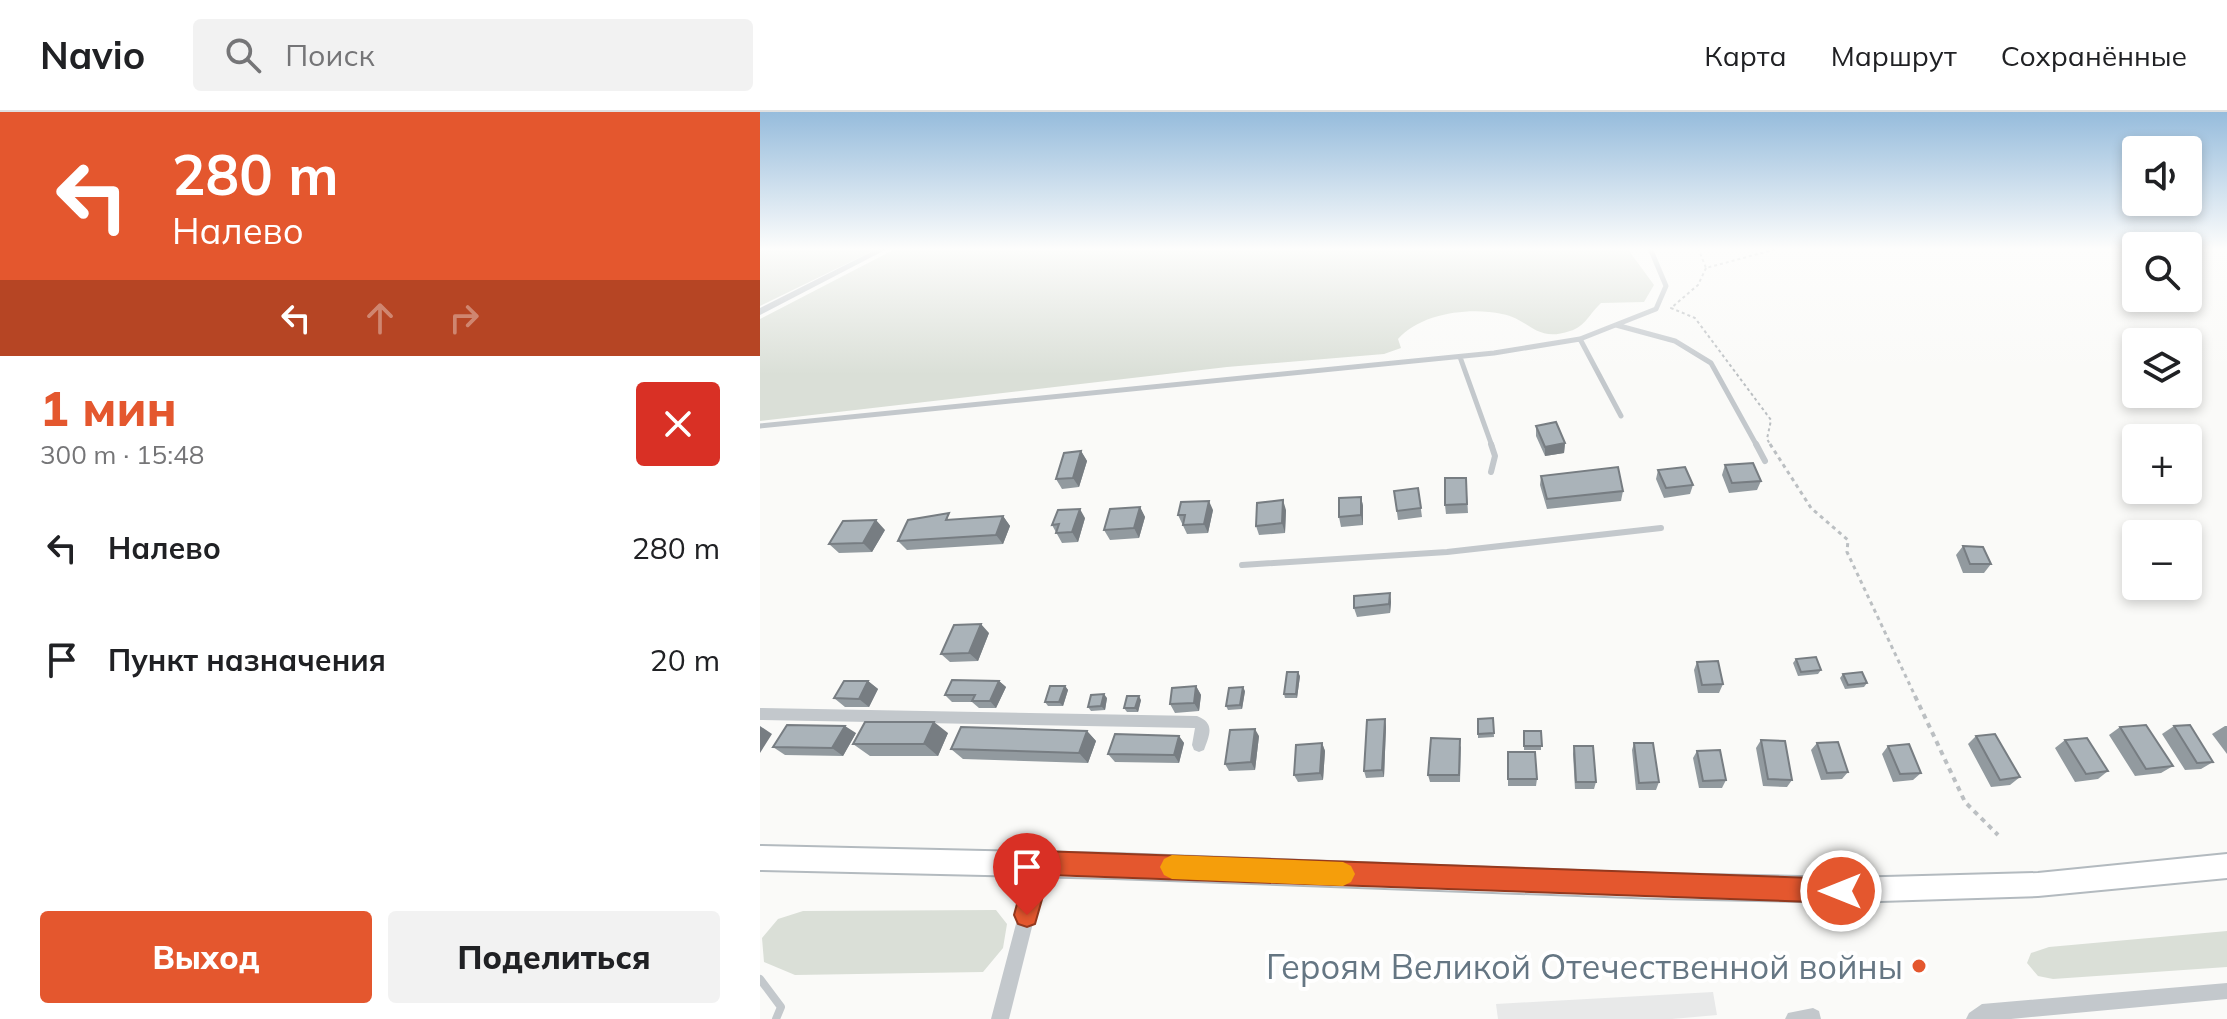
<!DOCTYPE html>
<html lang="ru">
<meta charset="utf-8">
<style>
:root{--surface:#fff;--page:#f2f2f2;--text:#202124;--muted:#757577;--line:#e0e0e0;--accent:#e4572e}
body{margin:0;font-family:Mulish,sans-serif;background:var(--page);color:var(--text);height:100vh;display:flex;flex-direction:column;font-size:30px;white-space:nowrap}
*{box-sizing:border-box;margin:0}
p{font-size:26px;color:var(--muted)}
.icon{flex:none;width:44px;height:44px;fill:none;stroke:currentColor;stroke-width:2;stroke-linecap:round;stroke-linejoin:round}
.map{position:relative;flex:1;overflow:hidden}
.sheet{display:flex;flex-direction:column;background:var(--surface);width:760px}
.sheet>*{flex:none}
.banner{background:#e4572e;color:#fff;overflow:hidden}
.buttons{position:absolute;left:1362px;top:24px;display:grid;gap:16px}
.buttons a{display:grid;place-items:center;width:80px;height:80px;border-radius:8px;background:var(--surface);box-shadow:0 4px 12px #0003;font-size:40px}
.pin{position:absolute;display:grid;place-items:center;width:68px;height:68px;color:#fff;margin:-82px -34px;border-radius:50% 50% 50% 0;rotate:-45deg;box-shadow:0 0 8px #0007}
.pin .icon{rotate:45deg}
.me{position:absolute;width:88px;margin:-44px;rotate:270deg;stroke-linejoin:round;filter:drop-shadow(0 0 6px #0008)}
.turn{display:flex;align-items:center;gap:28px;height:168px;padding:0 40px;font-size:36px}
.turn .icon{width:104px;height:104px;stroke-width:2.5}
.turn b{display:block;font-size:56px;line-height:68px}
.lanes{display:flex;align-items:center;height:76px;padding:0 40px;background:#0003;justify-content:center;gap:40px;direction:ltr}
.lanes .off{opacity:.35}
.round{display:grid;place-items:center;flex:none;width:84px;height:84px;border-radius:8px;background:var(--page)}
.head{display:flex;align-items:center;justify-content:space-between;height:136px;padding:0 40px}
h1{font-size:48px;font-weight:800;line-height:60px;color:var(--accent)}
.button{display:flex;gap:16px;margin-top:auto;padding:16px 40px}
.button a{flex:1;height:92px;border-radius:8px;background:var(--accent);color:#fff;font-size:32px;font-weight:800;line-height:92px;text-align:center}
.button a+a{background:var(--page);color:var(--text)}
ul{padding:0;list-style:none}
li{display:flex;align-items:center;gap:24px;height:112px;padding:0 40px}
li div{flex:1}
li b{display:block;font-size:30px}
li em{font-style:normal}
header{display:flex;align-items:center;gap:48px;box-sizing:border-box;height:112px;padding:0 40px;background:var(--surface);border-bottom:2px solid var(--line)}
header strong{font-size:38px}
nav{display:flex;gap:44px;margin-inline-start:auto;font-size:28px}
.search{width:560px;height:72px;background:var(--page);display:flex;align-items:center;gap:20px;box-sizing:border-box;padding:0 28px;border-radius:8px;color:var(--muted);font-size:30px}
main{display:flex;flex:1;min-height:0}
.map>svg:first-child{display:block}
</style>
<header>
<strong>Navio</strong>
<div class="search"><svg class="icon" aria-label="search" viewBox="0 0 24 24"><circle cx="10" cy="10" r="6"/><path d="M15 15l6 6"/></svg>Поиск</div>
<nav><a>Карта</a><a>Маршрут</a><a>Сохранённые</a></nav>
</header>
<main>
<section class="sheet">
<div class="banner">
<div class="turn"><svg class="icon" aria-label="left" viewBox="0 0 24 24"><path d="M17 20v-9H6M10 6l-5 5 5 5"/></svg><div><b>280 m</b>Налево</div></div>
<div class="lanes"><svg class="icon" aria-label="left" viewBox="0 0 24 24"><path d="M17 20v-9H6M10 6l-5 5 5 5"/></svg><svg class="icon off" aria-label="ahead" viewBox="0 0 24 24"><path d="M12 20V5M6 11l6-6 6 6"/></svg><svg class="icon off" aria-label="right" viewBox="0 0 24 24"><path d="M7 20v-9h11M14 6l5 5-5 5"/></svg></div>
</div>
<div class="head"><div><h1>1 мин</h1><p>300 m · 15:48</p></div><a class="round" style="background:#d93025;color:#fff"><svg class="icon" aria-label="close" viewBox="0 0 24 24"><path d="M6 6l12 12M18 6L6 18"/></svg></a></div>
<ul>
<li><svg class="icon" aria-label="left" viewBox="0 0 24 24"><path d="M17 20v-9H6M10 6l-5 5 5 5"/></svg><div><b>Налево</b></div><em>280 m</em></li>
<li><svg class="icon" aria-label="arrive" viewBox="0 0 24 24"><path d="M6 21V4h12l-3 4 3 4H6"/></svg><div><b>Пункт назначения</b></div><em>20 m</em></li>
</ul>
<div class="button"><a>Выход</a><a>Поделиться</a></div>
</section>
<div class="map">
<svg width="1467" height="907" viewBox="0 0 1467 907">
<rect width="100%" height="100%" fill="#fafaf8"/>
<!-- built -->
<path fill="#e8e9e9" d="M 953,880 L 957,903 L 912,907 L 738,907 L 736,892 Z"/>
<!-- green -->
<path fill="#dadfd7" d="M 0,136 L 119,136 L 0,194 Z
M 137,136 L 867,136 L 894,173 L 884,190 L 841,191 C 830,201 825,215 810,219 C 775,231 770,207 742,202 C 710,195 661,201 638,227 L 641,236 L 624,242 L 467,255 L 0,309 L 0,207 Z
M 236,798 L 247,812 L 243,836 L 223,860 L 35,863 L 4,850 L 2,826 L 18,807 L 43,799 Z
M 1467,819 L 1467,855 L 1293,867 L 1278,864 L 1267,851 L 1271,841 L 1289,835 Z"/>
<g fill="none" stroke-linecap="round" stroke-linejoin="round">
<!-- secondary casing -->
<g stroke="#b3babf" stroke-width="4">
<path id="secondary" d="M 0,734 L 354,742 L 898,762 L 1088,766 L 1278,761 L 1467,742 L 1467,766 L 1278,784 L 1088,790 L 898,786 L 354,766 L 0,758 Z"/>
</g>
<!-- path-far2 -->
<path stroke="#bbbfc2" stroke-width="2" stroke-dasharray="3 3" stroke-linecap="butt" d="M 938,136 L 946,156 L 1020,136
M 946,156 L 938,173 L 911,196 L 935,206 L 1011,308 L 1007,327 L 1011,334"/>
<!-- path-far1 -->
<path stroke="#bbbfc2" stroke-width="3" stroke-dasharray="4 4" stroke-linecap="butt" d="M 1010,332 L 1051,396 L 1088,428 L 1087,440 L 1156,586"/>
<!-- path -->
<path stroke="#bbbfc2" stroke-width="4" stroke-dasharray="5 5" stroke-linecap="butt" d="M 1155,584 L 1205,690 L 1238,723"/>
<!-- service-far2 -->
<path stroke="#c3c8cc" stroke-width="5" d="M 856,213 L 915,229 L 951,251 L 997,334
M 820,227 L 861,304
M 700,245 L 732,334
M 0,314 L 734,241 L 820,227 L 896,197 L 906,174 L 890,136"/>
<!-- service-far1 -->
<path stroke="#c3c8cc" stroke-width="6" d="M 731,332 L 735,344 L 731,360
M 996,332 L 1005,349
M 482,453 L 687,440 L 901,416"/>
<!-- service -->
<path stroke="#c3c8cc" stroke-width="8" d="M 0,867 L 21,895 L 16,907"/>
<!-- minor -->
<path fill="#c3c8cc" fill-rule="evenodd" d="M 119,136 L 129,136 L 0,203 L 0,196 Z
M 0,596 L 437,604 C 455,611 450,622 444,638 L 439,640 L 434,638 L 432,633 L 435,616 L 0,608 Z
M 280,743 L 285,746 L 288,751 L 249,907 L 231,907 L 272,751 L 275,746 Z
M 1467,871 L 1467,887 L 1251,907 L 1206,907 L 1209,901 L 1222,892 Z
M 1053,896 L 1059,899 L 1061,907 L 1025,907 L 1028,901 Z"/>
<!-- secondary -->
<use href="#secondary" fill="#fff" fill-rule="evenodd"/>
</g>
<!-- wall -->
<path fill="#929a9f" d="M 776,314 L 805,331 L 804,341 L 785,344 L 776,324 Z
M 321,339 L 327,349 L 319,375 L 302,377 L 296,367 Z
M 965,353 L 1001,369 L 997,378 L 969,381 L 962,363 Z
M 898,358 L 933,373 L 930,382 L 904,386 L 896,367 Z
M 781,364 L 863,379 L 861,389 L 787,397 L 780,373 Z
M 706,366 L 708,401 L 686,402 L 685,393 Z
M 658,376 L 662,405 L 638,408 L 634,379 Z
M 601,385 L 603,394 L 603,413 L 581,415 L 579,405 Z
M 380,395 L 385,405 L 379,426 L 350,428 L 344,418 Z
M 453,398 L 448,421 L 427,422 L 418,403 Z
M 526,398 L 525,421 L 499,423 L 496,414 Z
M 243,404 L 250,414 L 243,432 L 147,438 L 138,429 L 194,408 Z
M 325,406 L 318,430 L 302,431 L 292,413 Z
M 125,418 L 112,440 L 79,441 L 69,432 Z
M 1203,434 L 1231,452 L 1224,461 L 1203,461 L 1196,443 Z
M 630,481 L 631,490 L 630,501 L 597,505 L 594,496 Z
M 229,521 L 218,549 L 190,550 L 181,542 Z
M 1036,547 L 1061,558 L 1058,562 L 1038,564 L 1033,551 Z
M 937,550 L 963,572 L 959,581 L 938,581 L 934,558 Z
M 1083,562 L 1107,571 L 1104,575 L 1085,577 L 1080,566 Z
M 540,564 L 537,586 L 525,586 L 524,582 Z
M 108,569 L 118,577 L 109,595 L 85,595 L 74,586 Z
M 239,569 L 246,575 L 236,596 L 219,596 L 212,590 L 192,590 L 185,583 Z
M 305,574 L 308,578 L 303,594 L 288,594 L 285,590 Z
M 436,574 L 441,583 L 439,599 L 415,601 L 410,592 Z
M 485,579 L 482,597 L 468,598 L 466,594 Z
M 347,586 L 345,598 L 331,599 L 328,595 Z
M 381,588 L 378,600 L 367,600 L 364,596 Z
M 733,606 L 734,625 L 718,626 L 718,607 Z
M 625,607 L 626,615 L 624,665 L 606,666 L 604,659 Z
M 1414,614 L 1453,650 L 1441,657 L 1425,658 L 1402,622 Z
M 1465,614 L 1467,614 L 1467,642 L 1452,622 Z
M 1360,615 L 1413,654 L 1401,661 L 1375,664 L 1349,623 Z
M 327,619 L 336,629 L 328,651 L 203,647 L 191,637 Z
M 764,619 L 781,619 L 781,638 L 764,638 Z
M 96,621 L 83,644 L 25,643 L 13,635 Z
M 188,621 L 178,644 L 110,644 L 93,632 Z
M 419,624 L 424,631 L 419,651 L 355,650 L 348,642 Z
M 499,624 L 495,658 L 469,659 L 465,652 Z
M 1216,624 L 1260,665 L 1250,673 L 1231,675 L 1208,632 Z
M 1001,628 L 1032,668 L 1027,675 L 1003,674 L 996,636 Z
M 1305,628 L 1348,659 L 1338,667 L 1315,670 L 1295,636 Z
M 562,631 L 565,639 L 563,668 L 538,670 L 534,663 Z
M 874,631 L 899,670 L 896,678 L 876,678 L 872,638 Z
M 1057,631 L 1088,660 L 1082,667 L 1061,668 L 1051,638 Z
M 701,634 L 700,670 L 670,670 L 668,663 Z
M 814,634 L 836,670 L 834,677 L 815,677 L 813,642 Z
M 1128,634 L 1161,661 L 1153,668 L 1133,670 L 1122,642 Z
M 937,639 L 966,668 L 962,676 L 939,676 L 933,646 Z
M 748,640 L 777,667 L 776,674 L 748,674 Z"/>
<!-- shaded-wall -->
<path fill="#777d82" d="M 805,331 L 804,341 L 785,344 L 785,335 Z
M 321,339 L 327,349 L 319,375 L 313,366 Z
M 601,385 L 603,394 L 603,413 L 601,403 Z
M 523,388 L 526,398 L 525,421 L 522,411 Z
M 449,389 L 453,398 L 448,421 L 444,412 Z
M 380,395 L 385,405 L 379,426 L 374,416 Z
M 320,397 L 325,406 L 318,430 L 312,420 Z
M 243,404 L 250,414 L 243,432 L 236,423 Z
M 116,408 L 125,418 L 112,440 L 103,431 Z
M 630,481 L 631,490 L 630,501 L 629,492 Z
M 221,512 L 229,521 L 218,549 L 209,541 Z
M 538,560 L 540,564 L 537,586 L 536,582 Z
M 108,569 L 118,577 L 109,595 L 99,587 Z
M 239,569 L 246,575 L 236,596 L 230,589 Z
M 305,574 L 308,578 L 303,594 L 299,590 Z
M 436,574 L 441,583 L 439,599 L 434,591 Z
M 483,575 L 485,579 L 482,597 L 480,593 Z
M 344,582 L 347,586 L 345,598 L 341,594 Z
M 379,584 L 381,588 L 378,600 L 375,596 Z
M 625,607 L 626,615 L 624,665 L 622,658 Z
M 174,610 L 188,621 L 178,644 L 164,632 Z
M 0,614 L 12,622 L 0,641 Z
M 85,614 L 96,621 L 83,644 L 72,636 Z
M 495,617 L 499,624 L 495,658 L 491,650 Z
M 327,619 L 336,629 L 328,651 L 319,641 Z
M 419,624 L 424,631 L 419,651 L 414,643 Z
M 562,631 L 565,639 L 563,668 L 560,661 Z"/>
<!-- building -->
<path fill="#aab3b9" stroke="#777d82" stroke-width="2" d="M 796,310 L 805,331 L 785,335 L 776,314 Z
M 321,339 L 313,366 L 296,367 L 304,341 Z
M 993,351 L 1001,369 L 972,371 L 965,353 Z
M 858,355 L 863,379 L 787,387 L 781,364 Z
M 925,355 L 933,373 L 906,376 L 898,358 Z
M 685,366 L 706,366 L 707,392 L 685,393 Z
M 658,376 L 661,396 L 637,399 L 634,379 Z
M 601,385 L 601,403 L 579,405 L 579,386 Z
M 523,388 L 522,411 L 496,414 L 497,391 Z
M 449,389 L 444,412 L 423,413 L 425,403 L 418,403 L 421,390 Z
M 380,395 L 374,416 L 344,418 L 350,397 Z
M 320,397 L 312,420 L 296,421 L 299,412 L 292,413 L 298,398 Z
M 189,401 L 186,408 L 243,404 L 236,423 L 138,429 L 148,408 Z
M 116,408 L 103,431 L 69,432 L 83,409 Z
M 1203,434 L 1223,435 L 1231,452 L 1210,452 Z
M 630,481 L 629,492 L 594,496 L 594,484 Z
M 221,512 L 209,541 L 181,542 L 194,513 Z
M 1056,545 L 1061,558 L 1041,560 L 1036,547 Z
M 958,549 L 963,572 L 942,573 L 937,550 Z
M 527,560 L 538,560 L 536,582 L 524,582 Z
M 1102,560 L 1107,571 L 1088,573 L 1083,562 Z
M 192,568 L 239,569 L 230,589 L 212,589 L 215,583 L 185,583 Z
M 84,569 L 108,569 L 99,587 L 74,586 Z
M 290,574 L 305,574 L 299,590 L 285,590 Z
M 436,574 L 434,591 L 410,592 L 412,576 Z
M 483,575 L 480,593 L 466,594 L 469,576 Z
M 344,582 L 341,594 L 328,595 L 331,583 Z
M 367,584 L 379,584 L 375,596 L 364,596 Z
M 733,606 L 734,621 L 718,622 L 718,607 Z
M 625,607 L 622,658 L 604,659 L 607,608 Z
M 105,610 L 174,610 L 164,632 L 93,632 Z
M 27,613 L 85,614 L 72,636 L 13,635 Z
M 1386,613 L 1413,654 L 1386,657 L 1360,615 Z
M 1430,613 L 1453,650 L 1437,651 L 1414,614 Z
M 201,615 L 327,619 L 319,641 L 191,637 Z
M 495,617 L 491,650 L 465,652 L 470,618 Z
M 764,619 L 781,619 L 782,634 L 764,634 Z
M 355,622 L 419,624 L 414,643 L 348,642 Z
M 1235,622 L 1260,665 L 1240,668 L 1216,624 Z
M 671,626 L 700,627 L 699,663 L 668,663 Z
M 1327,626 L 1348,659 L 1326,662 L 1305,628 Z
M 1001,628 L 1025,629 L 1032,668 L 1008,667 Z
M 1078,630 L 1088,660 L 1067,661 L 1057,631 Z
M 562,631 L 560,661 L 534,663 L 536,633 Z
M 874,631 L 893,631 L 899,670 L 879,671 Z
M 1149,632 L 1161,661 L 1140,662 L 1128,634 Z
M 814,634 L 833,634 L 836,670 L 816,670 Z
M 960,638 L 966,668 L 943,669 L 937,639 Z
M 748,640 L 775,640 L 777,667 L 748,667 Z"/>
<!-- sky -->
<linearGradient id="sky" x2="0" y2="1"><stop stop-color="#96bcdc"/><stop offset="0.52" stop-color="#fdfdfc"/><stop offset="1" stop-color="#fdfdfc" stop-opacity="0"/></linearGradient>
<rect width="1467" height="263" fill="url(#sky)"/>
<!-- route -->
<path fill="#e4572e" stroke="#94391e" stroke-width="2" d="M 280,739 L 1081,767 L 1090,771 L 1093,779 L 1090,787 L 1081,791 L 289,763 L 275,812 L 267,815 L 258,812 L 254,803 L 268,751 L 272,743 Z"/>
<!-- slow -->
<path fill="#f59e0b" d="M 412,743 L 583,750 L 591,754 L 595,762 L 591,770 L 583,774 L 412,767 L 404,763 L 400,755 L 404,747 Z"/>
<!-- markers -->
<circle fill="#e4572e" stroke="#fff" stroke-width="3" cx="1159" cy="854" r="8"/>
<g text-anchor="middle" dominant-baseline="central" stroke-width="8" stroke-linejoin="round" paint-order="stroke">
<!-- near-poi labels -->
<g font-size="34" fill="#657683" stroke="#fff" text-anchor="end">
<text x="1143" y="854">Героям Великой Отечественной войны</text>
</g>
</g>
</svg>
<div class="buttons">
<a><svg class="icon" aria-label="sound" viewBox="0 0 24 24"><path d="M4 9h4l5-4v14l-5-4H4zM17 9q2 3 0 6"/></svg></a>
<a><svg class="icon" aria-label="search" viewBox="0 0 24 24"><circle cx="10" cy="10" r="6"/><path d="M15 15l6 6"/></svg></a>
<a><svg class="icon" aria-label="layers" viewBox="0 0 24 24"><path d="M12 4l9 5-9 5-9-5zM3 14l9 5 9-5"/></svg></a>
<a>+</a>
<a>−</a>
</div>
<div class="pin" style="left:267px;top:803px;background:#d93025"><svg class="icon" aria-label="arrive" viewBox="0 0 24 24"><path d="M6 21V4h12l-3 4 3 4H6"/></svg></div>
<svg class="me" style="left:1081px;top:779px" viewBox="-20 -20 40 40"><circle r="17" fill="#e4572e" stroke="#fff" stroke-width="3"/><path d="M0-11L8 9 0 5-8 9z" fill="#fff"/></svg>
</div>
</main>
